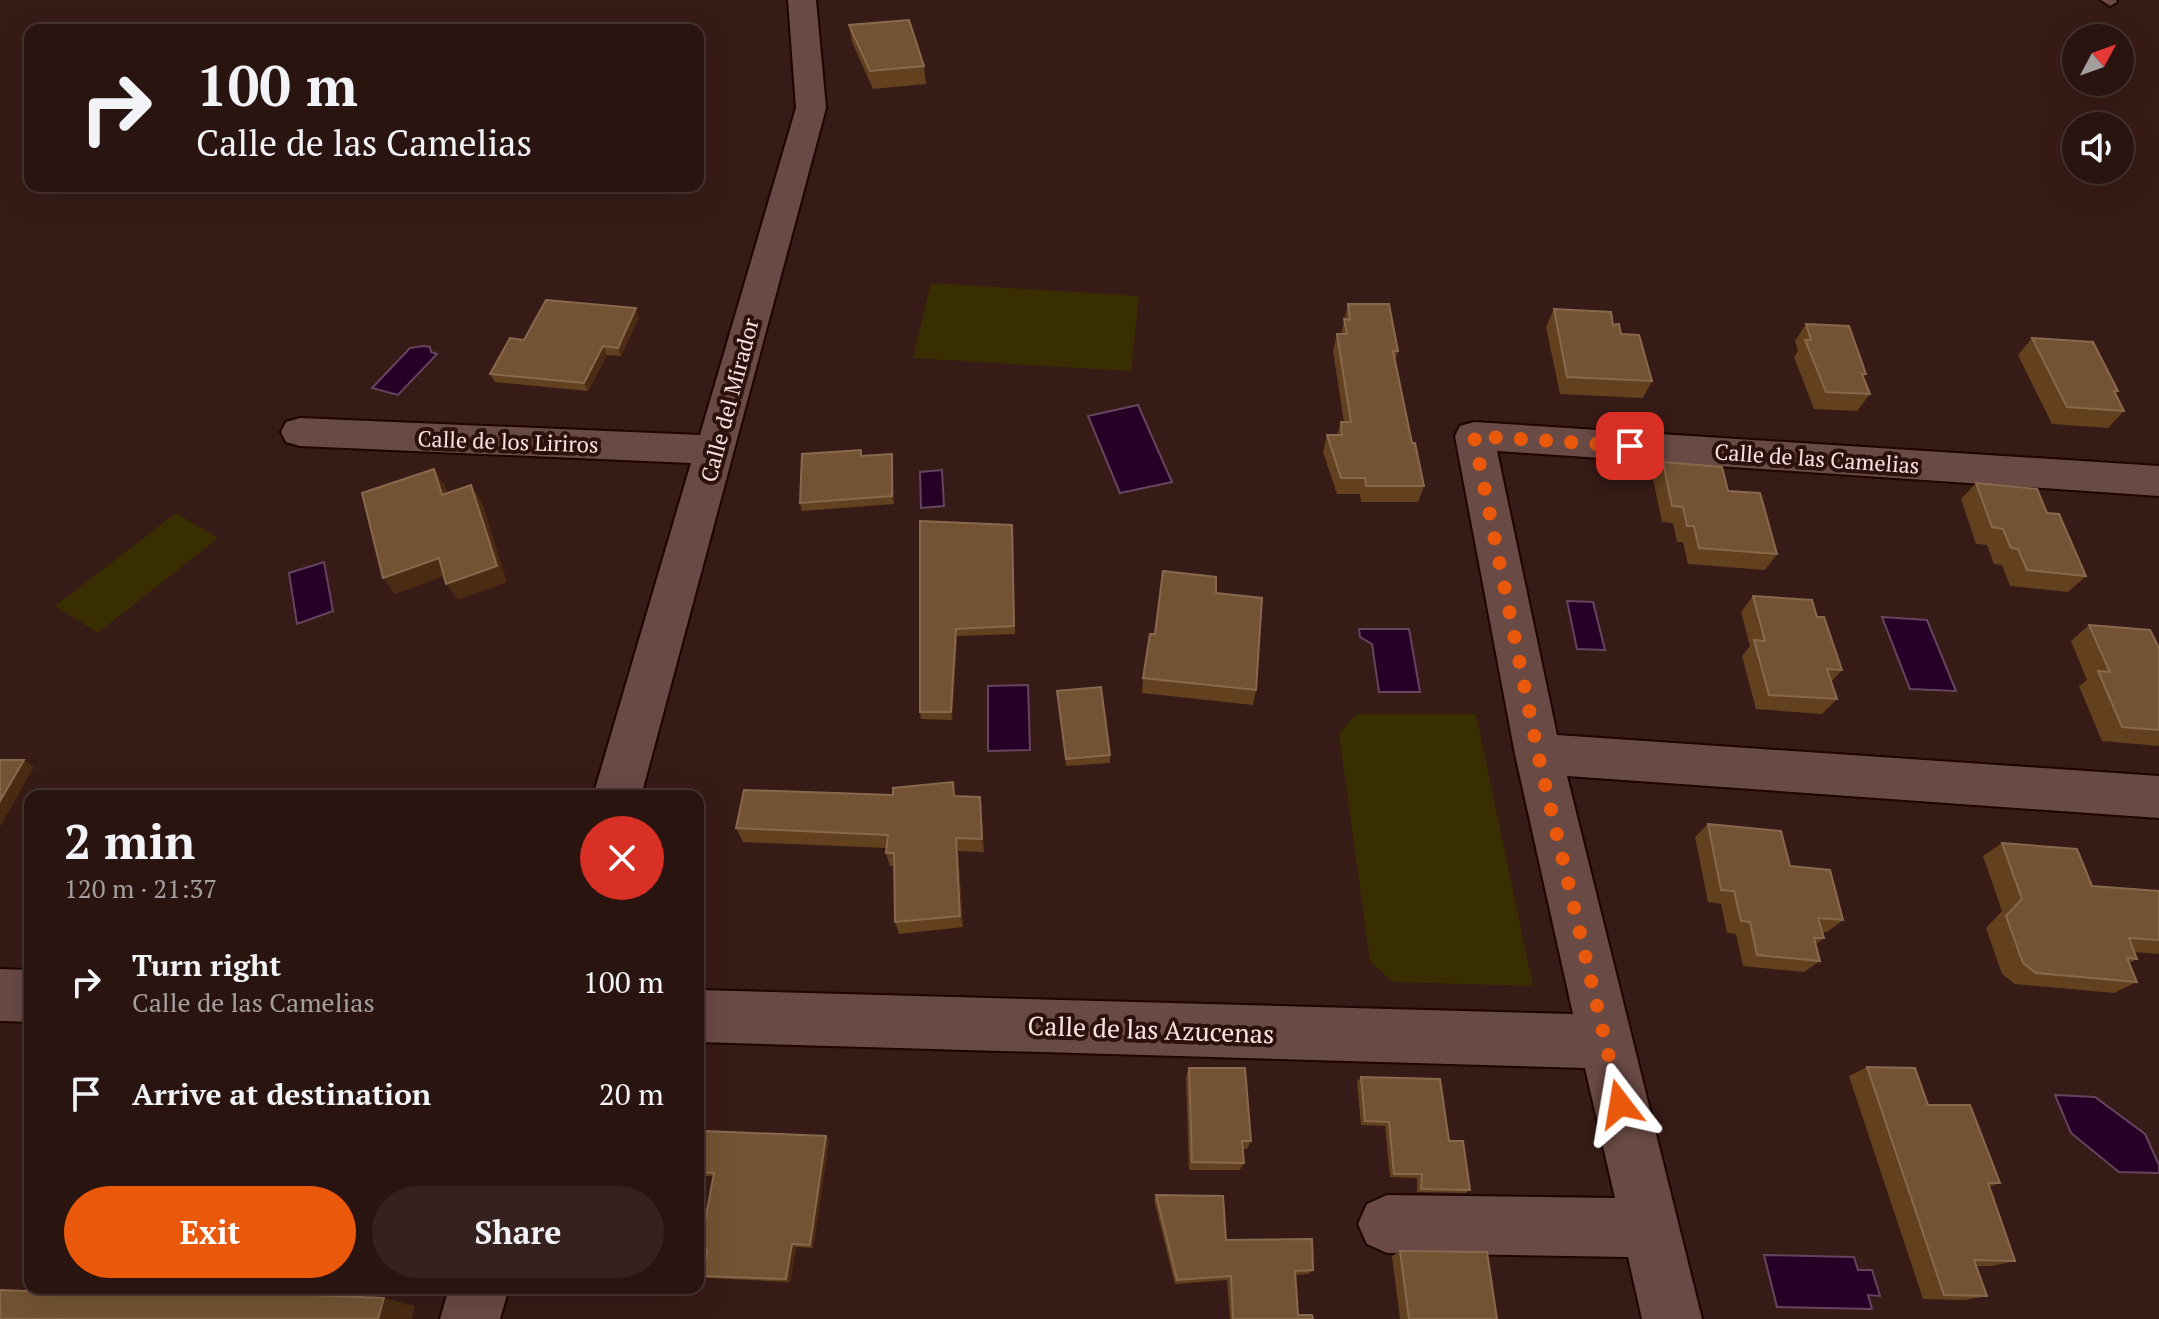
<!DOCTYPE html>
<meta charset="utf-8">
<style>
:root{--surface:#291410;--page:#35211e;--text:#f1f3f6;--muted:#a59e9f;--line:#453330;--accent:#ea580c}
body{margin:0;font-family:"PT Serif",serif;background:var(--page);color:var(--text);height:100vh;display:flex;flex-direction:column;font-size:30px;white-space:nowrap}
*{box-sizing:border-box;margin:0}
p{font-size:26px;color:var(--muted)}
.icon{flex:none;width:44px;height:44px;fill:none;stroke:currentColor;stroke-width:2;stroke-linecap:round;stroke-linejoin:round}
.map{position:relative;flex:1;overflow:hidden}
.sheet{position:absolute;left:24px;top:790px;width:680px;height:504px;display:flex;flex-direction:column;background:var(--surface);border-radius:16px;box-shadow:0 8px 32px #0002,0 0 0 2px var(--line)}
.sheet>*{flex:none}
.hud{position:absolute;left:24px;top:24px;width:680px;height:168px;border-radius:16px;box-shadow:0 8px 32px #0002,0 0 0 2px var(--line);background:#291410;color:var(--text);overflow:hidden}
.needle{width:52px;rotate:49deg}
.fabs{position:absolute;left:2062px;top:24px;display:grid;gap:16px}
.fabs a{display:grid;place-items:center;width:72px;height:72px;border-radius:50%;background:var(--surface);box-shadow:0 8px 32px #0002,0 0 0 2px var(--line);font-size:40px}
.pin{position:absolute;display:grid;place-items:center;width:68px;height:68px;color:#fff;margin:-34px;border-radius:16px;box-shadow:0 4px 12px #0006}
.me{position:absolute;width:88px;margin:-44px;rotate:346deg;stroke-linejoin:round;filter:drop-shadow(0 0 6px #0008)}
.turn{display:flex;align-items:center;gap:28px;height:168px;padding:0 40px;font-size:36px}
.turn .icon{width:104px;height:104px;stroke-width:2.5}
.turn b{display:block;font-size:56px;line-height:68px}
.round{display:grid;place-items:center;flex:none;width:84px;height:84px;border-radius:42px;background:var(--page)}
.head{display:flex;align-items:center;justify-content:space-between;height:136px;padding:0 40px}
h1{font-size:48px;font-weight:700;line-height:60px}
.action{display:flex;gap:16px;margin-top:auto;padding:16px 40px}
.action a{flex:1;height:92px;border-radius:48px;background:var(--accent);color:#fff;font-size:32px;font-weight:700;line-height:92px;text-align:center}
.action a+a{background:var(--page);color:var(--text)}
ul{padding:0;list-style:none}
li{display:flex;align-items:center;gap:24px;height:112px;padding:0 40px}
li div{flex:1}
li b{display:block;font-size:30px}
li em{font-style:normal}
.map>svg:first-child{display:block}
</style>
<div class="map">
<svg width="2159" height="1319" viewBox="0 0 2159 1319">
<rect width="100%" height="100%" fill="#371b16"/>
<!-- green -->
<path fill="#392e02" d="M 931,283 L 1139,296 L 1131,371 L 913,358 Z
M 176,513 L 218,538 L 98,633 L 55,606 Z
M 1356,714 L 1476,714 L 1533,986 L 1393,982 L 1370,962 L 1339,734 Z"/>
<!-- water -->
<path fill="#260027" stroke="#65445e" stroke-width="2" d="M 423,346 L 430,347 L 431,352 L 437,354 L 398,395 L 372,388 L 410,348 Z
M 1138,405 L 1172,482 L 1120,493 L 1088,416 Z
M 942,470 L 944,506 L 921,508 L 920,472 Z
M 324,562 L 333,611 L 297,624 L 289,573 Z
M 1567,601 L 1593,602 L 1605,650 L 1577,649 Z
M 1882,617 L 1927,620 L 1956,691 L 1910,689 Z
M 1359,629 L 1409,629 L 1420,692 L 1379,692 L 1372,644 L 1360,637 Z
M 1028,685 L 1030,750 L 988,751 L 988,686 Z
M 2055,1095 L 2095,1097 L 2145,1134 L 2159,1165 L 2159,1173 L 2119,1172 L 2071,1133 Z
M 1764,1255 L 1854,1257 L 1858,1270 L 1872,1270 L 1880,1296 L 1868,1295 L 1872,1309 L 1777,1307 Z"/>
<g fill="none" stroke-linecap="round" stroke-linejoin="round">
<!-- service casing -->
<g stroke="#1d0503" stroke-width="4">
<path id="service" d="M 2101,0 L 2116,0 L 2117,2 L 2110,6 Z"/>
</g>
<!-- minor casing -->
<g stroke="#1d0503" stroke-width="4">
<path id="minor" d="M 788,0 L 816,0 L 826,108 L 641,796 L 593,796 L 691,463 L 300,446 L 286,442 L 281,432 L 286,422 L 300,418 L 700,435 L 796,108 Z
M 1474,422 L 2159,466 L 2159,496 L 1497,451 L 1557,735 L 2159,776 L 2159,818 L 1567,776 L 1702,1319 L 1642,1319 L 1628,1257 L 1387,1253 L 1367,1244 L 1358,1224 L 1367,1204 L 1387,1195 L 1615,1198 L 1585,1068 L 698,1042 L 698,990 L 1573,1014 L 1515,754 L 1455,436 L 1460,426 Z
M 0,969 L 30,970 L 30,1022 L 0,1021 Z
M 449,1288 L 509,1288 L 500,1319 L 440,1319 Z"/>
</g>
<!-- service -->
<use href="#service" fill="#6a4a44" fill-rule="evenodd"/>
<!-- minor -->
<use href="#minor" fill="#6a4a44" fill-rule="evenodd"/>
</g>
<!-- wall -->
<path fill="#63411e" d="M 849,25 L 924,66 L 926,84 L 873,89 L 852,42 Z
M 1348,304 L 1398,351 L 1395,361 L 1412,443 L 1424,486 L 1418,502 L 1361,502 L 1360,494 L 1337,494 L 1323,452 L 1327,435 L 1337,435 L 1341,422 L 1344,422 L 1333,351 L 1337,334 L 1341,334 Z
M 1554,309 L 1613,325 L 1621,334 L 1652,381 L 1643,398 L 1560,394 L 1546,327 Z
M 639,317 L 621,356 L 607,355 L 588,391 L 495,382 L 490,374 L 524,340 Z
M 1806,324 L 1866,374 L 1863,377 L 1870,394 L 1857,411 L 1814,409 L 1794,357 L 1798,351 L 1795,341 Z
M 2032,338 L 2118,391 L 2116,394 L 2124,411 L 2108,428 L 2052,424 L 2018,355 Z
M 892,454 L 893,463 L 894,504 L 802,511 L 800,503 Z
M 1663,462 L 1728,491 L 1777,554 L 1765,570 L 1688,564 L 1683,542 L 1677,542 L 1673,523 L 1662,522 L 1653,479 Z
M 1976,483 L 2047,513 L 2086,576 L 2068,592 L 2010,586 L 2002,565 L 1994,564 L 1987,545 L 1976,544 L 1961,499 Z
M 920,521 L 1012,525 L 1015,634 L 957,636 L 952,720 L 921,719 L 920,712 Z
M 1216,593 L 1256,690 L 1253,705 L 1142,693 L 1143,678 L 1155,634 Z
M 1753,596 L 1817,617 L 1842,670 L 1831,682 L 1837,699 L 1822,714 L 1756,709 L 1742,656 L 1750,646 L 1741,612 Z
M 2089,625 L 2159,648 L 2159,746 L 2102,741 L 2079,686 L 2087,680 L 2071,641 Z
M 1057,691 L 1110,755 L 1110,763 L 1066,766 Z
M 956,796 L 980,797 L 984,852 L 958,851 L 963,927 L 899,934 L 895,922 L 894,866 L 890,866 L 886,853 L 886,848 L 743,842 L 736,828 Z
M 1708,824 L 1790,866 L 1843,920 L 1827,932 L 1822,932 L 1824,938 L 1816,944 L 1820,961 L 1804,972 L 1743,966 L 1736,934 L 1727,933 L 1721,904 L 1708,902 L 1695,837 Z
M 2002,843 L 2092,886 L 2159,891 L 2159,954 L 2134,952 L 2137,959 L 2129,963 L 2137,982 L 2114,993 L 2015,984 L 2002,974 L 1986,928 L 2002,911 L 1983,856 Z
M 1867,1067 L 1928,1105 L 2000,1183 L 1989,1187 L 2015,1261 L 1992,1266 L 1976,1266 L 1987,1296 L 1965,1300 L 1923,1299 L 1849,1076 Z
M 1189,1068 L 1251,1141 L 1247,1149 L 1243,1149 L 1244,1163 L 1240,1170 L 1189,1170 L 1186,1077 Z
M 1361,1077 L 1449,1141 L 1470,1190 L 1465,1193 L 1417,1192 L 1417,1178 L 1390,1177 L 1385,1126 L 1361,1125 L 1357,1082 Z
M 826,1136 L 829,1140 L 813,1248 L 796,1247 L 790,1282 L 708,1278 L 703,1276 L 706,1252 L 700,1249 L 714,1176 L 701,1176 L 698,1174 L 698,1163 Z
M 1156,1195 L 1226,1240 L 1313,1270 L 1308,1274 L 1295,1275 L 1298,1315 L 1313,1319 L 1230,1319 L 1227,1280 L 1175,1284 L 1154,1200 Z
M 1400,1251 L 1497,1319 L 1400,1319 L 1392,1256 Z"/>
<!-- shaded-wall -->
<path fill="#4b2b12" d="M 636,308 L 639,317 L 621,356 L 618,348 Z
M 603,346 L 607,355 L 588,391 L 584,383 Z
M 892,454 L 893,463 L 894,504 L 892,496 Z
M 434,469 L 445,486 L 453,511 L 442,495 Z
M 471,485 L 482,502 L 507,582 L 458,600 L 446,584 Z
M 439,558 L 450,574 L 395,594 L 383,578 Z
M 956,629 L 957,636 L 952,720 L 951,712 Z
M 24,760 L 34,767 L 0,827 L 0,801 Z
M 980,797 L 982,811 L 984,852 L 982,839 Z
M 956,838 L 958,851 L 963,927 L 960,916 Z
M 826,1136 L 829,1140 L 813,1248 L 810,1245 Z
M 792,1244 L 796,1247 L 790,1282 L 786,1279 Z
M 313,1288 L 350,1288 L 345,1303 L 311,1295 Z
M 384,1298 L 415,1306 L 412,1319 L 378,1319 Z"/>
<!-- building -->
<path fill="#735333" stroke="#88694e" stroke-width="2" d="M 909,20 L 924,66 L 870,71 L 849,25 Z
M 546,300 L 636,308 L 618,348 L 603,346 L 584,383 L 490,374 L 510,338 L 524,340 Z
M 1348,304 L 1389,304 L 1398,351 L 1393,351 L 1412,443 L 1415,443 L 1424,486 L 1366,486 L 1365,478 L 1341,478 L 1327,435 L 1342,435 L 1341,422 L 1351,422 L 1337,334 L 1347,334 L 1344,319 L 1350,320 Z
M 1554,309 L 1611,312 L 1613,325 L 1619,324 L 1621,334 L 1639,335 L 1652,381 L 1567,377 Z
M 1806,324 L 1849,326 L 1866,374 L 1862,374 L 1870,394 L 1826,392 L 1805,340 L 1811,340 Z
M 2032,338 L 2093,342 L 2118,391 L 2114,391 L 2124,411 L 2067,407 Z
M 861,450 L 861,456 L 892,454 L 892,496 L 800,503 L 802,454 Z
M 1663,462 L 1722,467 L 1728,491 L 1760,493 L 1777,554 L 1699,548 L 1694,526 L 1687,526 L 1683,507 L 1672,506 Z
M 434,469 L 442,495 L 471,485 L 497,566 L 446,584 L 439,558 L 383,578 L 362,493 Z
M 1976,483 L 2037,489 L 2047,513 L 2059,514 L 2086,576 L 2027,570 L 2018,549 L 2011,548 L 2003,529 L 1992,527 Z
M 920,521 L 1012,525 L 1014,626 L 956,629 L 951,712 L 920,712 Z
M 1163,571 L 1216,577 L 1216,593 L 1262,598 L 1256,690 L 1143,678 L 1150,634 L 1155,634 Z
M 1753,596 L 1812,600 L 1817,617 L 1824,617 L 1842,670 L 1827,669 L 1837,699 L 1769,695 L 1754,640 L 1765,641 Z
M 2089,625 L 2150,630 L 2159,648 L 2159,730 L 2122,727 L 2098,671 L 2110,672 Z
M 1101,687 L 1110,755 L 1066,759 L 1057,691 Z
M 0,760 L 24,760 L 0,801 Z
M 953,782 L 954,796 L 980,797 L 982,839 L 956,838 L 960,916 L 895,922 L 894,853 L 886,853 L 888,835 L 736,828 L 744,790 L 893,795 L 893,788 Z
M 1708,824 L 1781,831 L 1790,866 L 1830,870 L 1843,920 L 1818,918 L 1824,938 L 1814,938 L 1820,961 L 1757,955 L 1750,922 L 1741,921 L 1734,891 L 1721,890 Z
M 2002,843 L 2077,849 L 2092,886 L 2159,891 L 2159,940 L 2129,938 L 2137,959 L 2127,958 L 2137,982 L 2036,973 L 2023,963 L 2006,916 L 2022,899 Z
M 1867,1067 L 1915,1068 L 1928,1105 L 1970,1105 L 2000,1183 L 1988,1183 L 2015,1261 L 1974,1260 L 1987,1296 L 1944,1295 Z
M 1189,1068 L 1245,1068 L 1251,1141 L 1242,1141 L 1244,1163 L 1192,1162 Z
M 1361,1077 L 1440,1079 L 1449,1141 L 1463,1141 L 1470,1190 L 1421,1189 L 1422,1174 L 1394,1174 L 1389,1122 L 1365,1121 Z
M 705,1131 L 826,1136 L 810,1245 L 792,1244 L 786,1279 L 703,1276 L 707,1250 L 700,1249 L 714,1173 L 698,1172 L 698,1163 Z
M 1156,1195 L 1223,1196 L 1226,1240 L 1312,1239 L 1313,1270 L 1295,1271 L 1298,1315 L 1312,1315 L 1313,1319 L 1233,1319 L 1231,1276 L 1177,1280 Z
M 1400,1251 L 1487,1252 L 1497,1319 L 1409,1319 Z
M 30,1281 L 30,1288 L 313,1288 L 311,1295 L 384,1298 L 378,1319 L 0,1319 L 0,1290 L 26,1291 Z"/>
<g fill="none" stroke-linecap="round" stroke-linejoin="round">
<!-- route -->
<path stroke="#ea580c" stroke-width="14" stroke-dasharray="0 25.2" d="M 1620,1104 L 1538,754 L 1474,436 L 1630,446"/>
</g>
<g text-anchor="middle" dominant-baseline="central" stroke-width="8" stroke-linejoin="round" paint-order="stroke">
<!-- street labels -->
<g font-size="22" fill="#f7e3df" stroke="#2c110d">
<text transform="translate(729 400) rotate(-75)">Calle del Mirador</text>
<text transform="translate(508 441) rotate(2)">Calle de los Liriros</text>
<text transform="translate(1817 458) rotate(4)">Calle de las Camelias</text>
</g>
<!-- near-street labels -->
<g font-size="26" fill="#f7e3df" stroke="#2c110d">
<text transform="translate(1151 1029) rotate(2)">Calle de las Azucenas</text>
</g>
</g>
</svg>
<div class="fabs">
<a><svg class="needle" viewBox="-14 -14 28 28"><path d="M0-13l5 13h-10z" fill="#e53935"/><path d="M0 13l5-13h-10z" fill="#a59e9f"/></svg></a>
<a><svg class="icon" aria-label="sound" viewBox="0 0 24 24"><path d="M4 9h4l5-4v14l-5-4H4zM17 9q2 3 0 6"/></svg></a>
</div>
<div class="pin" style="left:1630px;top:446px;background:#d93025"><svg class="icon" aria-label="arrive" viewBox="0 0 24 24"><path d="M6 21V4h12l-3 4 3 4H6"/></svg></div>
<svg class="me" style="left:1620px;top:1104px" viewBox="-20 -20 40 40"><path d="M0-17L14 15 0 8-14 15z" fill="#ea580c" stroke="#fff" stroke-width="4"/></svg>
<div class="hud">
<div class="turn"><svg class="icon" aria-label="right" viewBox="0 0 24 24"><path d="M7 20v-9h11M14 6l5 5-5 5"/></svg><div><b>100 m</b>Calle de las Camelias</div></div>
</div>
<section class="sheet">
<div class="head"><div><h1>2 min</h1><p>120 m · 21:37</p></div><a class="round" style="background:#d93025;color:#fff"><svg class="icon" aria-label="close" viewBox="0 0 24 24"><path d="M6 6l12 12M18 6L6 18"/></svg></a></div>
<ul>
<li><svg class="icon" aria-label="right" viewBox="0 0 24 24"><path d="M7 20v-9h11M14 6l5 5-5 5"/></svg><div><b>Turn right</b><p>Calle de las Camelias</p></div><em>100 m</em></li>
<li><svg class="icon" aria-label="arrive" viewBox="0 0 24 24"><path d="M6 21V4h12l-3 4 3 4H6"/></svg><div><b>Arrive at destination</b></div><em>20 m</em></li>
</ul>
<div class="action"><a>Exit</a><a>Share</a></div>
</section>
</div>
